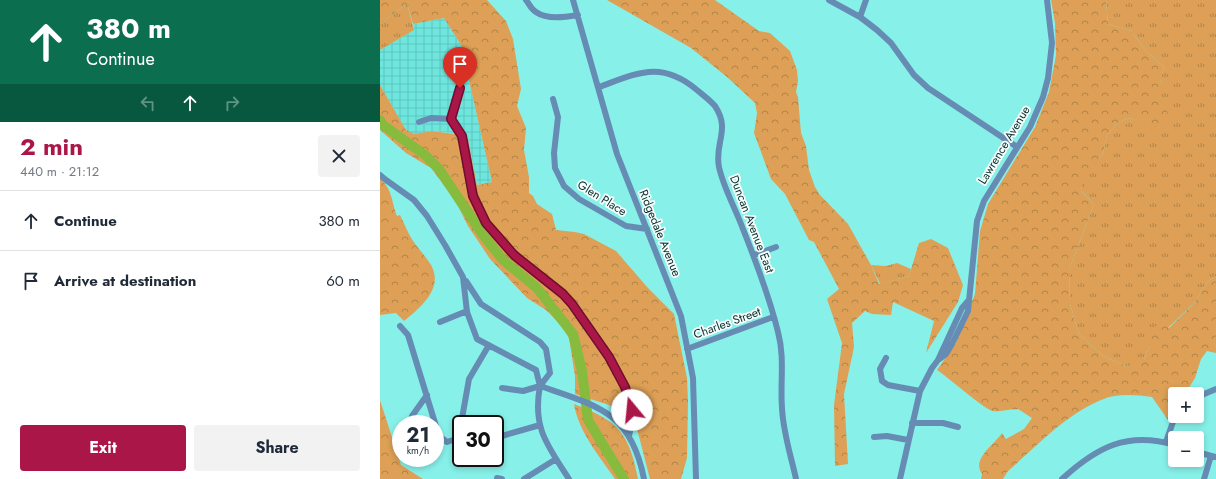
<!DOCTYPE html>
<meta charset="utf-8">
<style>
:root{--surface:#fff;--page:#f2f2f3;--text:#1f2937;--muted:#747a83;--line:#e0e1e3;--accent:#aa1647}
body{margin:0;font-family:Jost,sans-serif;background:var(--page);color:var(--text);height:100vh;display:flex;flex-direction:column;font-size:15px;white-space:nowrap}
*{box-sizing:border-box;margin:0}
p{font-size:13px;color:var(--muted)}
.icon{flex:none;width:22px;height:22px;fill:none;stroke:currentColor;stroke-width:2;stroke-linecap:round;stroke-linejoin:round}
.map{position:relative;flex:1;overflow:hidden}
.side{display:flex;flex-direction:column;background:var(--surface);width:380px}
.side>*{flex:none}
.banner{background:#0b6e4f;color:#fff;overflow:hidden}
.fabs{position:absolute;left:788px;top:387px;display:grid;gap:8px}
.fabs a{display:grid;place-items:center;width:36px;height:36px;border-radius:4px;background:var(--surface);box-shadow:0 2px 6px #0003;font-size:20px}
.speed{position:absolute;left:12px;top:415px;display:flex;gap:8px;font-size:20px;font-weight:700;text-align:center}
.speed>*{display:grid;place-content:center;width:52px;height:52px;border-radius:50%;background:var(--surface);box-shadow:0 2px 6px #0003;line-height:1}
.speed small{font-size:10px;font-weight:400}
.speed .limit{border:2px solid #111;border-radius:6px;background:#fff;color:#111}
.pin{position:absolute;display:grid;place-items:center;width:34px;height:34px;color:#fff;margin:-41px -17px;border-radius:50% 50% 50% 0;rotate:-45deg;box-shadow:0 0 4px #0007}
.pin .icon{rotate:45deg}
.me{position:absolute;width:44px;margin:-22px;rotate:343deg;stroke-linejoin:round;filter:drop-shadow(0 0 3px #0008)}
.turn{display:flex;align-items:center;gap:14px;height:84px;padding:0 20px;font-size:18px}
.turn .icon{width:52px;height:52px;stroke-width:2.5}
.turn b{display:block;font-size:28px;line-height:34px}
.lanes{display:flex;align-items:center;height:38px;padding:0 20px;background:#0003;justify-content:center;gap:20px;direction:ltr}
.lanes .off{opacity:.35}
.round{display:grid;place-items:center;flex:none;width:42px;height:42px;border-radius:4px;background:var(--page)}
.overview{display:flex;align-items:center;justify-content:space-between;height:68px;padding:0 20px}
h1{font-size:24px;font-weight:700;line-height:30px;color:var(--accent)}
.button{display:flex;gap:8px;margin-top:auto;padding:8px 20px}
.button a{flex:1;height:46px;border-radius:4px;background:var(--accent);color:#fff;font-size:16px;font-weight:700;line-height:46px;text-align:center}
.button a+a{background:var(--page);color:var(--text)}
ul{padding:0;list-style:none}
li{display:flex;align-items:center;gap:12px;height:60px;padding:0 20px;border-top:1px solid var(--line)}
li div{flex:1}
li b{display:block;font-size:15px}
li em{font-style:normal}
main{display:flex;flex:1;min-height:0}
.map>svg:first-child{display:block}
</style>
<main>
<section class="side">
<div class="banner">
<div class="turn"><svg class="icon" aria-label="ahead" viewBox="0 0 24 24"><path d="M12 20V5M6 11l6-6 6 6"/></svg><div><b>380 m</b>Continue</div></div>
<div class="lanes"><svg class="icon off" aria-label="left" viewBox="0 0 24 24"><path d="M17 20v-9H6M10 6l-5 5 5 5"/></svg><svg class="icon" aria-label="ahead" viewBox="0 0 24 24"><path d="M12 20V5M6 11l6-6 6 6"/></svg><svg class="icon off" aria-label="right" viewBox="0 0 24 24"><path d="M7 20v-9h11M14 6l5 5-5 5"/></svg></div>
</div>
<div class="overview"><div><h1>2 min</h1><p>440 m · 21:12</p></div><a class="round"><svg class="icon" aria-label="close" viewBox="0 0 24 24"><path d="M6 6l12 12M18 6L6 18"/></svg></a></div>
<ul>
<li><svg class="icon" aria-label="ahead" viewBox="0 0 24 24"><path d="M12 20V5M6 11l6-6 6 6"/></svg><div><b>Continue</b></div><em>380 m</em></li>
<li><svg class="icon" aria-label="arrive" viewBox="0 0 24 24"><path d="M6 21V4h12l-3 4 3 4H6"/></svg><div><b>Arrive at destination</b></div><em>60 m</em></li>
</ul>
<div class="button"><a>Exit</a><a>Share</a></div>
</section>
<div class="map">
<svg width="836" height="479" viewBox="0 0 836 479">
<defs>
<pattern id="industrial-grid" width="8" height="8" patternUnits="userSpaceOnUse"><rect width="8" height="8" fill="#6ee5dd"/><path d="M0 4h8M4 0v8" fill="none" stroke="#5ec5be"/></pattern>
<pattern id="grass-tufts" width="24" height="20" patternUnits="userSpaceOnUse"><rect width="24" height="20" fill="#dda056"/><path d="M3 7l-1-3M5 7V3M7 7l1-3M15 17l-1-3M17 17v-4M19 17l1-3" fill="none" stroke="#b18347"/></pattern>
<pattern id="forest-crowns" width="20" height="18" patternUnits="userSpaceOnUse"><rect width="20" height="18" fill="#dda056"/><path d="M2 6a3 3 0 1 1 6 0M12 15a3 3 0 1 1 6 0" fill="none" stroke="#b18347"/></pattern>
</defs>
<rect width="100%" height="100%" fill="#87f1e9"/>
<!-- industrial -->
<path fill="url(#industrial-grid)" d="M 64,18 L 81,45 L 112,182 L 97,185 L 88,139 L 77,137 L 74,133 L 52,131 L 34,134 L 30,133 L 26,130 L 0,85 L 0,50 L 34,30 L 33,24 Z"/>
<!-- grass -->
<path fill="url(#grass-tufts)" d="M 726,0 L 836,0 L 836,276 L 827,282 L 814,303 L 770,345 L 764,360 L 748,367 L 723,356 L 699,334 L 690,304 L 689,270 L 714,204 L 701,191 L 703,172 L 723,154 L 727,135 L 738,123 L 748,118 L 757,120 L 783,105 C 777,92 780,80 784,67 L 765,50 L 751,31 L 728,24 Z
M 27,3 L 34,30 L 0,50 L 0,24 Z
M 517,263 L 531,269 L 529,276 L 500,284 L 491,265 L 506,266 Z"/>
<!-- forest -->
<path fill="url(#forest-crowns)" d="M 0,0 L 107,0 L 126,21 L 133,39 L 141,89 L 137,106 L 146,128 L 144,150 L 149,177 L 149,193 L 153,196 L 157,204 L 172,214 L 176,230 L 195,232 L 204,234 L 236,251 L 268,288 L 294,314 L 307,378 L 308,401 L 307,458 L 301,479 L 270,479 L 256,425 L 232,406 L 195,394 L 195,376 L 189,338 L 180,324 L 166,310 L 147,298 L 110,259 L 88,226 L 75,200 L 51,168 L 26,153 L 0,130 L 0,85 L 26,130 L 34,134 L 52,131 L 75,134 L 77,137 L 88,139 L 97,185 L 112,182 L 81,45 L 64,18 L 33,24 L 27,3 L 0,24 Z
M 227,0 L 335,0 L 379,31 L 390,33 L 410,51 L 417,70 L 418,81 L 416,92 L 418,97 L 421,133 L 426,146 L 429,170 L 435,187 L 440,195 L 468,224 L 491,265 L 499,284 L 529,276 L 539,243 L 551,239 L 568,248 L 583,285 L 578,302 L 546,353 L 554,321 L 513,302 L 511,315 L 492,314 L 485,311 L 472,323 L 474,347 L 464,394 L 468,464 L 455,466 L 454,405 L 462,343 L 447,299 L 459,289 L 434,242 L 429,240 L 405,194 L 391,179 L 374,133 L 377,113 L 375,103 L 347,77 L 311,48 Z
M 671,0 L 726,0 L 728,24 L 751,31 L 765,50 L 784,67 C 777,90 779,98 791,119 L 780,126 L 766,128 L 757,120 L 748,118 L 738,123 L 727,135 L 723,154 L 704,173 L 701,191 L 714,204 L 689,270 L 690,304 L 699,334 L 723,356 L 748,367 L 755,357 L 764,360 L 770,345 L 768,333 L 780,322 L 789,328 L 814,303 L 827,282 L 836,276 L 836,353 L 827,351 L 821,359 L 815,378 L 805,394 L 795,394 L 795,409 L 788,420 L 772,397 C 756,395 737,393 721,400 C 685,415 657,446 628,471 L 623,479 L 601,479 L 602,474 C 591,459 615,444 622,433 L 626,439 L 644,429 L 652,418 L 638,409 C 630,409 621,412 613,411 C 605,410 568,377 557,370 L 576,343 L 595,294 L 600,231 L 608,204 L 655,127 L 669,92 L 676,55 L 675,23 Z
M 0,178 C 13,191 11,200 17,216 L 20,215 C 25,225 29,236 36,245 C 41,252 47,258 51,265 C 64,288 41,307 24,321 L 16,313 L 0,315 Z
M 0,400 L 21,465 L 43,479 L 0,479 Z
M 194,404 C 239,421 249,433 258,479 L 235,479 C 220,457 198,431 194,404 Z"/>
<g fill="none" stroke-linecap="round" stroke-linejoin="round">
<!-- river -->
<path stroke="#86bb3e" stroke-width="10" d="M 0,120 L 3,125 L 45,155 L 59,169 L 103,235 L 123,260 L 157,288 L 193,334 L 202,371 L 208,420 L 244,479"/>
<!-- minor -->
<path stroke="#668cb4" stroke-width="6" d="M 146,0 C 149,4 152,10 156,12 C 167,20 186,17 198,15
M 193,0 L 237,154 L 301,316 L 313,378 L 316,479
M 449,0 L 480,17 L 497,30 L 511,43 L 534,75 L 548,88 L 637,147
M 480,17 L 486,0
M 219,87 C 258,73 281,60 317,90 C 323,95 330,100 335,106 C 351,130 334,143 339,167 C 343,186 354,206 361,224 C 375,259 389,295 398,332 C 405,358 400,382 402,408 C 403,432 411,456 416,479
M 173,99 L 178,117 L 174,153 L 175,168 L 184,186 L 199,199 L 246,226 L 267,229
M 71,119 L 80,88
M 39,122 L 51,118 L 71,119 C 74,125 79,131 82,137 C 94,164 87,193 105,221 C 124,253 156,269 182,293 C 205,314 246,379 252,409 C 253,417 251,427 249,436
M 0,175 L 6,180 L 34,200 L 47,216 L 65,245 L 83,277 L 87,312 L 97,339 L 156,370 L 160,386 C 218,406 251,412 264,479
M 374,255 L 396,247
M 86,281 L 101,304 L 160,342 L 166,349 L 170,373 L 160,386
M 60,322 L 87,311
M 20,326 L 28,335 L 59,436 L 67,442 L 76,439 L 81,425
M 307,349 L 393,317
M 506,358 L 500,369 L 502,381 L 508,385 L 540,391
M 558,360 L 582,308 L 588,301
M 122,388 L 143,391 L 160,386 C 152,428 168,446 189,479
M 817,397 L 836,389
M 32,416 L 47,395
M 532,423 L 563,423 L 578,427
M 81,424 L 89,379 L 109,345
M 494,437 L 507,436 L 528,440
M 115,438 L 160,425
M 786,442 L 795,416
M 817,452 L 836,457
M 117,478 L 122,479
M 144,479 L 176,459
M 520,479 L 540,391 L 552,368 L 558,360 L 566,354 L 572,344 L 588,311 L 597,221 L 604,201 L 650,127 L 663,97 L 668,78 L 672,43 L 667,0
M 682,479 C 717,447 747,431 795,445
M 824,479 L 831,456"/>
</g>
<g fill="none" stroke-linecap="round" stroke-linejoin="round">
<!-- route casing -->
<g stroke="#6e0e2e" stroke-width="10">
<path id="route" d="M 80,88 L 71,119 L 82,136 L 93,196 L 106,223 L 134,255 L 183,294 L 192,304 L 229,357 L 245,387 L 252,410"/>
</g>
<!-- route -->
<use href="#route" stroke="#aa1647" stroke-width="7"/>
</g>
<g text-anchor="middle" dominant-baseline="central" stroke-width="3.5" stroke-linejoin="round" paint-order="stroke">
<!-- street labels -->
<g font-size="12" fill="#0a2d2b" stroke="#f5fefd">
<text transform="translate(624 145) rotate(-59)">Lawrence Avenue</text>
<text transform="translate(222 198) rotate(32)">Glen Place</text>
<text transform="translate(372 224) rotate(69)">Duncan Avenue East</text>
<text transform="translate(280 233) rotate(68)">Ridgedale Avenue</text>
<text transform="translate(347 323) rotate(-20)">Charles Street</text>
</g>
</g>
</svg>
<div class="fabs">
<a>+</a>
<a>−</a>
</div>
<div class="speed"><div>21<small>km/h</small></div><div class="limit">30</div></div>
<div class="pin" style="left:80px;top:88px;background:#d93025"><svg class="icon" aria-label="arrive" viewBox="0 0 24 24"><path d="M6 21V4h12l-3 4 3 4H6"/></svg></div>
<svg class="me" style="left:252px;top:410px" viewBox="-20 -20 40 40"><circle r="19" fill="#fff"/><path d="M0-13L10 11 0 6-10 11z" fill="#aa1647"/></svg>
</div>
</main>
